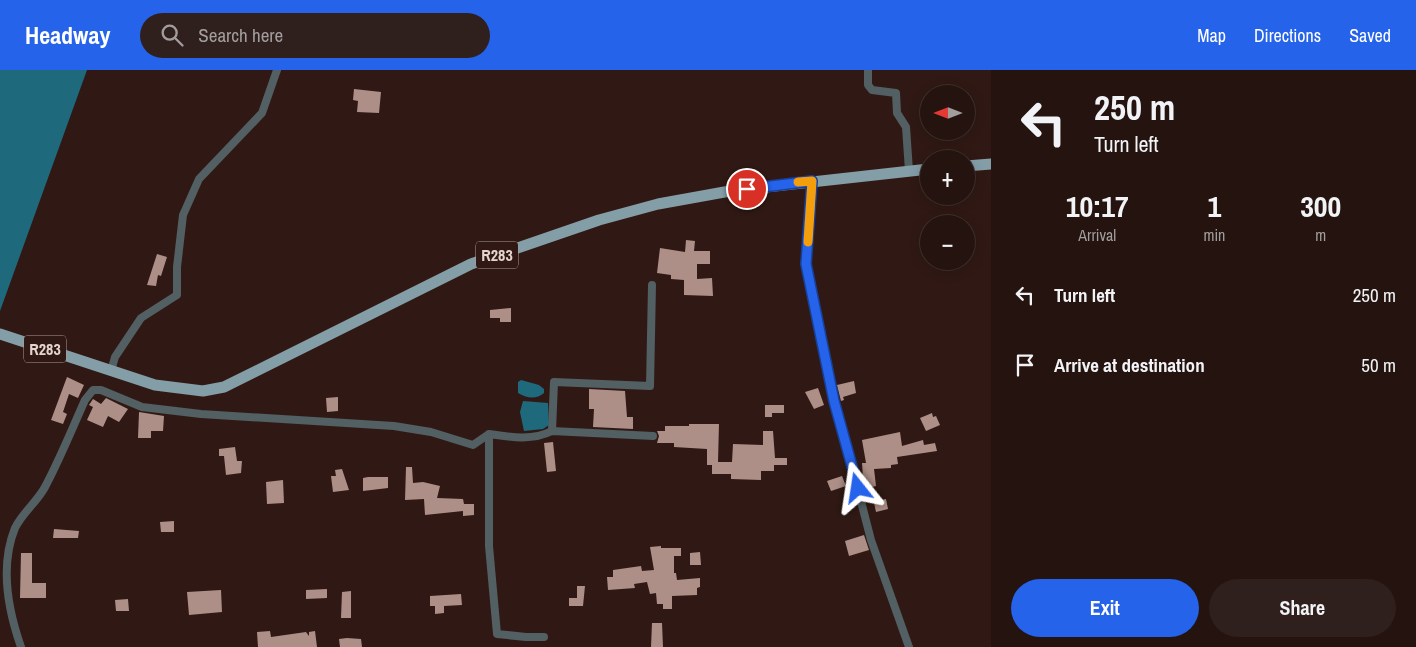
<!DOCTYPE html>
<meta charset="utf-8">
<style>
:root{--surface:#24130f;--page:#30201d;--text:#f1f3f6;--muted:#a39e9e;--line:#41322f;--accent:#2563eb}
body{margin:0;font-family:"Archivo Narrow",sans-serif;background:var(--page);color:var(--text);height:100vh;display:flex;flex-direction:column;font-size:19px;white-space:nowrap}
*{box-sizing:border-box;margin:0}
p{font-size:16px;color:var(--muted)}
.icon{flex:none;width:28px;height:28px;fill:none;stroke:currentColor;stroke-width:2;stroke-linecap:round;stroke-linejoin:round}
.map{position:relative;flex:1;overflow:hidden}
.sheet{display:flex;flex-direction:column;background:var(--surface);width:425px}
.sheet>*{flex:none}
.banner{background:#24130f;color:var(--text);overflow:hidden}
.needle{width:32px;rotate:270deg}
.controls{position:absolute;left:920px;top:15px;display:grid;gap:10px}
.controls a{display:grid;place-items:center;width:55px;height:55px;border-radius:50%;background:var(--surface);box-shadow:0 2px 12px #0003,0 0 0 1px var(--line);font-size:25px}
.pin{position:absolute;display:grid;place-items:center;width:42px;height:42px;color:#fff;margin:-21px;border:2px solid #fff;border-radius:50%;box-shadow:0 1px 5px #0007}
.me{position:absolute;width:55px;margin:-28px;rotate:345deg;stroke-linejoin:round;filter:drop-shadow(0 0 4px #0008)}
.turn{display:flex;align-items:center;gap:18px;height:105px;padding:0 20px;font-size:22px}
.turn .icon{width:65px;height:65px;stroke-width:2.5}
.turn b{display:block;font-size:35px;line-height:42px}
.eta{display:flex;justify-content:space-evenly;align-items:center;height:85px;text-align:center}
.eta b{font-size:30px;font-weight:700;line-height:35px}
.primary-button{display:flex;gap:10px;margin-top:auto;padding:10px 20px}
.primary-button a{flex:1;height:58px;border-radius:30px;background:var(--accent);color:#fff;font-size:20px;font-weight:700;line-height:58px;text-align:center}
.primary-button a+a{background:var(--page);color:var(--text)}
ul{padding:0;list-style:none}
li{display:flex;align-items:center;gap:15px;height:70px;padding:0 20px}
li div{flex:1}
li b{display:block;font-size:19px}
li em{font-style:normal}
header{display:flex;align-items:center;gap:30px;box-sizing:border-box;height:70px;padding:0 25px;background:var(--accent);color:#fff}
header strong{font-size:24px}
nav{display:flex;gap:28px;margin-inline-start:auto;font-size:18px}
.search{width:350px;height:45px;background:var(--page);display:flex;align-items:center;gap:12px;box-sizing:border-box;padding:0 18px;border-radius:28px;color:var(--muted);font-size:19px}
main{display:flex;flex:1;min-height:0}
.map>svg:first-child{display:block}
</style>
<header>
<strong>Headway</strong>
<div class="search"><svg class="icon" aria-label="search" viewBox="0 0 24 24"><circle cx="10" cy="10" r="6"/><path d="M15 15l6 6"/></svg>Search here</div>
<nav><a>Map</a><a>Directions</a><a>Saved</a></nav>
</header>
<main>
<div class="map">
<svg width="991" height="577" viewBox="0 0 991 577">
<rect width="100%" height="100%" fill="#301914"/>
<!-- water -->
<path fill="#1f697d" d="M 0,0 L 87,0 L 0,241 Z
M 521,310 L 539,315 L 544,319 L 544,323 C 536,330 526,328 518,323 L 518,312 Z
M 523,331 L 548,333 L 549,355 L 543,359 L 524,361 L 520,342 Z"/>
<!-- building -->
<path fill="#ad8f87" d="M 354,19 L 381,22 L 379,43 L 357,42 L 358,31 L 353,30 Z
M 686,170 L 695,171 L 694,181 L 710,181 L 710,194 L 697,194 L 697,209 L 712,208 L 713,226 L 684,225 L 684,210 L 671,209 L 671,205 L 657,203 L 660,178 L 685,182 Z
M 157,184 L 167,187 L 161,206 L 158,205 L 156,216 L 147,215 Z
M 511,238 L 511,252 L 500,252 L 500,248 L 490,248 L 490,240 Z
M 67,307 L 84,315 L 78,328 L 69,324 L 63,342 L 67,344 L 63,354 L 51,350 Z
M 854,311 L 856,323 L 843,327 L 844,330 L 841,331 L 837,315 Z
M 818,318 L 824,335 L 814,339 L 805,322 Z
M 589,319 L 625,321 L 627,347 L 633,347 L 633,359 L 593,357 L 594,339 L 589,339 Z
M 338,327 L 338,341 L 327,342 L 326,328 Z
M 106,328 L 128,339 L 119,352 L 108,346 L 103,357 L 87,350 L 93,337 L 89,335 L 93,329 L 101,334 Z
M 765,335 L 784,335 L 784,343 L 772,343 L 772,347 L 765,347 Z
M 139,342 L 164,346 L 163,361 L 151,361 L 151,368 L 138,368 Z
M 932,343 L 933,347 L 936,346 L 940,355 L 926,361 L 920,348 Z
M 689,354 L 719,354 L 718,392 L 732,392 L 733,374 L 763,375 L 763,361 L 773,361 L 775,388 L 787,388 L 787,395 L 774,395 L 774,401 L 761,401 L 761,410 L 731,409 L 731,404 L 712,404 L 712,395 L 707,395 L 707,379 L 674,377 L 674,373 L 657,373 L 659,366 L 657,361 L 665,361 L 665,356 L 689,356 Z
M 900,362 L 902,376 L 923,370 L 924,375 L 935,373 L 937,381 L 897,387 L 898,394 L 891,395 L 891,398 L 874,399 L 876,416 L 864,419 L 861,408 L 863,408 L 862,393 L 866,393 L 862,370 Z
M 553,372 L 556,401 L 547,402 L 544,373 Z
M 235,377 L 237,391 L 242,391 L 241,403 L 226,405 L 224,386 L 219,386 L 219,379 Z
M 406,397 L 412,397 L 413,413 L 423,412 L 440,416 L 437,428 L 463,429 L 464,434 L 474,434 L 474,445 L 463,446 L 463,441 L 425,445 L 424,429 L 405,430 Z
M 342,399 L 349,420 L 333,422 L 331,406 L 336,406 L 335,400 Z
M 842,406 L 846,416 L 831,421 L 827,411 Z
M 368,407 L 388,407 L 388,418 L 363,421 L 363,408 Z
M 283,410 L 284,433 L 267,434 L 266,412 Z
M 879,426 L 880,430 L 886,429 L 888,439 L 876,442 L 873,428 Z
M 174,451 L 174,462 L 161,462 L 160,452 Z
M 54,459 L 79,461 L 78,468 L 53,468 Z
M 864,465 L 869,480 L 849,486 L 845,471 Z
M 661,476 L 661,478 L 681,478 L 681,486 L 674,486 L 674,503 L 676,503 L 677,510 L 700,508 L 700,517 L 697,518 L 697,525 L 672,526 L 672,539 L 663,539 L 663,534 L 657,534 L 656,523 L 650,524 L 647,512 L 634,514 L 635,518 L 608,520 L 607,507 L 613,507 L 613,500 L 641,496 L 642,501 L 654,500 L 650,477 Z
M 700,482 L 701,495 L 690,495 L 690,483 Z
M 21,483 L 32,483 L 32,513 L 46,513 L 46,528 L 20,528 Z
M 577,516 L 585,516 L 583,536 L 569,536 L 569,528 L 577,528 Z
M 327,519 L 327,528 L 306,529 L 306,520 Z
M 221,520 L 222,542 L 189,545 L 187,522 Z
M 351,521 L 351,548 L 341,548 L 342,522 Z
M 461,524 L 462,535 L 444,536 L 444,543 L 435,544 L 435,536 L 430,536 L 430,526 Z
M 128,529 L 129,541 L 116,541 L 115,530 Z
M 652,553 L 662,553 L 663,577 L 651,577 Z
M 270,561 L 271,567 L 306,562 L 309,566 L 309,562 L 315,561 L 317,577 L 258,577 L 257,562 Z
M 347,568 L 361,569 L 362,577 L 340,577 L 339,569 Z"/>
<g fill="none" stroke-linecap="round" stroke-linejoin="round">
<!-- street -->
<path stroke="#525f63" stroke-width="8" d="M 868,0 L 868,15 L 872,20 L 896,23 L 897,43 L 906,57 L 909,101
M 812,111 L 806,194 L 835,331 L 871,470 L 909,577
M 111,301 L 115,287 L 141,248 L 177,225 L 177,197 L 183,145 L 199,109 L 262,43 L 277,0
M 552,361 L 554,312 L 650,316 L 652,215
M 489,364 L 489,476 L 497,564 L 526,567 L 544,567
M 21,577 C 8,540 0,495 15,458 C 23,442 37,432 45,417 C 60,389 72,359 85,330 L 93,320 L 101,320 L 142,337 L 201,344 L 394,356 L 431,362 L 473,375 L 489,364 C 510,367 532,371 552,361 L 653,366"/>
<!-- primary -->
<path stroke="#849ea7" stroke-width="11" d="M 966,96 L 991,94
M 0,264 L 155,315 L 203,321 L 224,317 L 471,194 L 599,150 L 658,134 L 730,121 L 929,99"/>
</g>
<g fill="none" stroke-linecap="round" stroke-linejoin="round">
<!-- route casing -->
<g stroke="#184099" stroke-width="12">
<path id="route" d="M 747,119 L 812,111 L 806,194 L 834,331 L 858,418"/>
</g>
<!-- route -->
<use href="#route" stroke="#2563eb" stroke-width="9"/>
<!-- slow -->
<path stroke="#f59e0b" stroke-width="9" d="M 798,112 L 812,111 L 808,172"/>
</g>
<g text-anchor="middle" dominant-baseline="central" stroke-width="5" stroke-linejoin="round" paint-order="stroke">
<!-- shield labels -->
<g fill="#301914" stroke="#ae9c98" stroke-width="1">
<rect x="476" y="171.5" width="42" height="27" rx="4"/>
<rect x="24" y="265.5" width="42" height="27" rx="4"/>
</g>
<g font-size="16" font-weight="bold" fill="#e4d4d0">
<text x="497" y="185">R283</text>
<text x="45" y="279">R283</text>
</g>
</g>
</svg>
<div class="controls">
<a><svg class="needle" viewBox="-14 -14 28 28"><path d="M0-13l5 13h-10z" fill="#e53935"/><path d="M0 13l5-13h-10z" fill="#a39e9e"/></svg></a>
<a>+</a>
<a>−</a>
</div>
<div class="pin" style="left:747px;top:119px;background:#d93025"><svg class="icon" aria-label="arrive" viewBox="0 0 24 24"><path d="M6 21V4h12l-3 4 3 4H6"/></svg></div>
<svg class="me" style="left:858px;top:418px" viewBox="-20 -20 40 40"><path d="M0-17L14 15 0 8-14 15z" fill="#2563eb" stroke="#fff" stroke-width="4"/></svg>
</div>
<section class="sheet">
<div class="banner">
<div class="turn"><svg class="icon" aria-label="left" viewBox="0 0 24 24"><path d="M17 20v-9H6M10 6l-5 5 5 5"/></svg><div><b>250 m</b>Turn left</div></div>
</div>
<div class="eta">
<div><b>10:17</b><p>Arrival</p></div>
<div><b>1</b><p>min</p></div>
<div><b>300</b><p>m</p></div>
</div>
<ul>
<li><svg class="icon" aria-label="left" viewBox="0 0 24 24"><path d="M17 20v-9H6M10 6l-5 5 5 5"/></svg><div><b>Turn left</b></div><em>250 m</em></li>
<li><svg class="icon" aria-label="arrive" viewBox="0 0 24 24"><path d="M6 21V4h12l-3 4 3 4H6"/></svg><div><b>Arrive at destination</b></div><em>50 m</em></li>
</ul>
<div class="primary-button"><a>Exit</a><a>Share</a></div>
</section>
</main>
